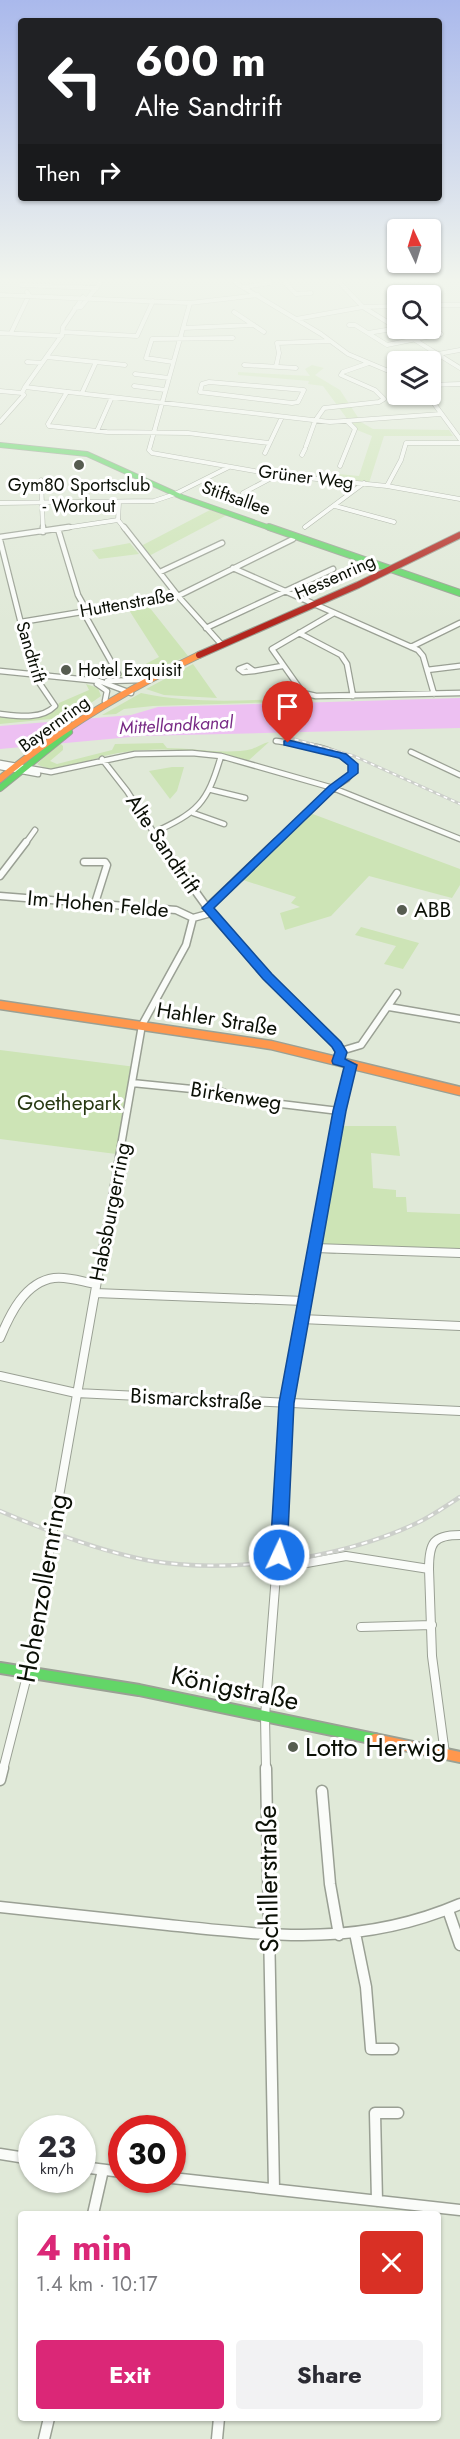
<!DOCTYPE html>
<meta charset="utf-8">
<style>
:root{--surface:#fff;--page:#f2f2f3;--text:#2b2b33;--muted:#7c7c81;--accent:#db2777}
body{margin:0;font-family:Jost,sans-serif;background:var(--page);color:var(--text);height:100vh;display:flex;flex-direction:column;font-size:22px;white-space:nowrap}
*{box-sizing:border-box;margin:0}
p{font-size:20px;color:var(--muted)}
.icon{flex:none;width:33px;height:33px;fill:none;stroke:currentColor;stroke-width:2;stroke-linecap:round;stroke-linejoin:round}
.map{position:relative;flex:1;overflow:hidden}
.side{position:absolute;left:18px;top:2211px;width:423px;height:210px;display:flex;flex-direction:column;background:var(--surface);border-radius:6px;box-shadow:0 2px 4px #0004}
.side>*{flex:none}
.guide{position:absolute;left:18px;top:18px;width:424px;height:183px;border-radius:6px;box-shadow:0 2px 4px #0004;background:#202124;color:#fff;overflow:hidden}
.needle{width:39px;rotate:356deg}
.fabs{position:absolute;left:387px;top:219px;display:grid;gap:12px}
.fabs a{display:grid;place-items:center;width:54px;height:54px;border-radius:6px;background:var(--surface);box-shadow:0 2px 4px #0004;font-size:30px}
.speed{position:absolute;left:18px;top:2115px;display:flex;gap:12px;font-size:30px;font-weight:700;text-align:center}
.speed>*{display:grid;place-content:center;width:78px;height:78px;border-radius:50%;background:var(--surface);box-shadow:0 2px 4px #0004;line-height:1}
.speed small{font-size:15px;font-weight:400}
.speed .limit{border:9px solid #d22;background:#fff;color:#111}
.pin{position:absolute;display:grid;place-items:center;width:51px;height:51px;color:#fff;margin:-62px -26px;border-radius:50% 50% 50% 0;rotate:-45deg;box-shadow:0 0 6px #0007}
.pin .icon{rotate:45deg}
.me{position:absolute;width:66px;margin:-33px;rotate:3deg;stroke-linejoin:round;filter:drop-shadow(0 0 4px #0008)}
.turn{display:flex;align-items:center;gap:21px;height:126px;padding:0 18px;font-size:27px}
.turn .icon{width:78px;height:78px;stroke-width:2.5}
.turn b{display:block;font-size:42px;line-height:51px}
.then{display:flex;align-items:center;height:57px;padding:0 18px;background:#0003;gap:12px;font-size:22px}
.round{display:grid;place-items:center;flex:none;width:63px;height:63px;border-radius:6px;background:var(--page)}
.head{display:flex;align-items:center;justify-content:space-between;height:102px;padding:0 18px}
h1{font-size:36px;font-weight:700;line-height:45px;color:var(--accent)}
.cta{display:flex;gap:12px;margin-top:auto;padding:12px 18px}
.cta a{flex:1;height:69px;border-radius:6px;background:var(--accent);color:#fff;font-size:24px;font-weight:700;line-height:69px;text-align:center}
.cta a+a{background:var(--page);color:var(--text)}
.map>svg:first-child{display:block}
</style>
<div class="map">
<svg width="460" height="2439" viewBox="0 0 460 2439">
<rect width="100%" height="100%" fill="#e0e9d8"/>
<!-- green -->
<path fill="#cde4b6" d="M 312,365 L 324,368 L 315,375 L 340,390 L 359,419 L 348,420 L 323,386 L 308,384 L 309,381 L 238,375 L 238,372 L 310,376 L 305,369 Z
M 359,421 L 373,429 L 449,430 L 453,436 L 384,436 L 369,483 L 315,477 L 317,472 L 359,476 L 372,436 L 357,430 L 350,422 Z
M 210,510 L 227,515 L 147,557 L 139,547 Z
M 130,543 L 139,554 L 99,559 L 92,550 Z
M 146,603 L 188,656 L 141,675 L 123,679 L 120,673 L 132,671 L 159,657 L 127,607 Z
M 193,664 L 217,698 L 164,695 L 146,689 Z
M 86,684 L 98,688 L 101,696 L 71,717 L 0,724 L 0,717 L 44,715 L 56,710 L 59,703 L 89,690 Z
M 141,693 C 201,706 264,699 325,697 L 310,701 L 153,706 L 124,709 L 116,714 L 102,715 Z
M 269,742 L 248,761 C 203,749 150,745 104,756 C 85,761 55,776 37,764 L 60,743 L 63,746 L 63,750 L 50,761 L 57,764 L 112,750 L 115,744 L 163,743 L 167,748 C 193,748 227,755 252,749 C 258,747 263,743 269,742 Z
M 172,767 L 184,767 L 177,791 L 170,799 L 149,771 Z
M 310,813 L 460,869 L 460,885 L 452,898 L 369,876 L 331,916 L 285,930 L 280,913 L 300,907 L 291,903 L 296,897 L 243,880 Z
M 361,927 L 419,943 L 403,969 L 384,964 L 396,946 L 355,935 Z
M 0,1050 L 136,1067 L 116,1154 L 0,1139 Z
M 339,1126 L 396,1126 L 400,1156 L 371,1153 L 373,1188 L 396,1190 L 396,1197 L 406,1197 L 407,1212 L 460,1214 L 460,1252 L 318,1244 Z"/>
<!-- water -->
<path fill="#edc0f2" d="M 460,698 L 460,728 L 142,736 L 0,749 L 0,726 L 131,715 L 158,707 Z"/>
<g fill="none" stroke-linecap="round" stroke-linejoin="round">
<!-- street-far4 casing -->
<g stroke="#9aa094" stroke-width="5">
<path id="street-far4" d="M 236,283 L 321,334 L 348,354 L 398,375
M 285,283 L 296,294 L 311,293
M 340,283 L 363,307 L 397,328
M 21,285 L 97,288
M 244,287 L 270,283
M 0,295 L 190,303 L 258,295
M 190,303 L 149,450 L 152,453 L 277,475 L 387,486 L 460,499
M 430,305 L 460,305
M 75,308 L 81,307 L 100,283
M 234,312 L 264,332
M 296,319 L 363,307 L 398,306
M 349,325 L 355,325 L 387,345 L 441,334 L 430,324
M 183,328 L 254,325
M 63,332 L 137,336 L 153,301
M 0,333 L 62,336
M 11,333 L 29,295 L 27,292
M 368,333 L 398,328
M 415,340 L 460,368
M 438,354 L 460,350
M 47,357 L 125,365
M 406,359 L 436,353
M 27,362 L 42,363
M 173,362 L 146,358 L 152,339 L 233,338
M 244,365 L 296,368
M 276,367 L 279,353 L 277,343 L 330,341
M 135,374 L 169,378
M 209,382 L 304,390 L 298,402 L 292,403 L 200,392 L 202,384 Z
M 430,385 L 460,384
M 134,386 L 165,390
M 25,387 L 330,422 L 441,414
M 0,391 L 22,393
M 67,392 L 48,424 L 49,426 L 107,432 L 188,433 L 269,443
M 82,393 L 96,362
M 427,394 L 460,439
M 0,422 L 24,395 L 22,393 L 25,387 L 62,335 L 63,327 L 83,297
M 97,431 L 112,397
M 306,446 L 315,421 L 324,408 L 379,402 L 384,399 L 375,390 L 341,375 L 343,372 L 369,363
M 265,453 L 282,417
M 302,455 L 305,449
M 340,466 L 355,429 L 347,421
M 41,480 L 43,529
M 387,486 L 401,460 L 406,443 L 460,443
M 243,493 L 277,475
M 119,502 L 118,520 L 125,529
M 0,503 L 154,501 L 175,494 L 229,467
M 335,506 L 394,522
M 305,527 L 364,483
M 58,529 L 118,520"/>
</g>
<!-- street-far3 casing -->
<g stroke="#9aa094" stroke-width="7">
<path id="street-far3" d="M 43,527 L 43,532
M 124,527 L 178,596 L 222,645
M 58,529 L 78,595 L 87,611 L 85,615 L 118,674
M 0,537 L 69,527
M 0,540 L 34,675 L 55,706 C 41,720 18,716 0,714
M 233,568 L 418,650 L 423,656 L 434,694
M 160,572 L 222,543
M 334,613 L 272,649 L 303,693 L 316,696 L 460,693
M 21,622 L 178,596 L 293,539
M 206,628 L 333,569
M 299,633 L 341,655 L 347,664 L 353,696
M 411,647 L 460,623
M 247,666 L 254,671 L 243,672 L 239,669 Z
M 427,670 L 460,666
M 0,671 L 99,681 L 131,693
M 254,671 L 282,666
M 107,681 L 144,680
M 97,684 L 107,691 L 105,701
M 411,752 L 460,775
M 102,759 L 127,791 L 161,844
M 0,763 L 51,772 L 135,754 L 192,753 L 221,756 L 333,788 L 460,839
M 0,767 L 38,774
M 212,790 L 245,798
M 193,813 L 224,824
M 153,833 C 198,812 207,804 221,756
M 25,844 L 35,830
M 275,844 L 333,788 L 347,779 L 355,769 C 339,745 302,745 276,741"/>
</g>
<!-- street-far2 casing -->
<g stroke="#9aa094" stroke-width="9">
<path id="street-far2" d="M 160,842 L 211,913 L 267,977 L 339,1048 L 338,1061
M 84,862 L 105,862 L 107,865 L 95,903
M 0,876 L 26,842
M 0,896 L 176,910 L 193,918
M 207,908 L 276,842
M 389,1007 L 460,1019
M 341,1051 L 361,1045 L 397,993
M 132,1083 L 222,1092 L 239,1099 L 339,1111
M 315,1248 L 335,1249
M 103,1249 L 142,1025 L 186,945 L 193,918 L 211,913
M 314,1249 L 339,1111 L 351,1065"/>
</g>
<!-- street-far1 casing -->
<g stroke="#9aa094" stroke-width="10">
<path id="street-far1" d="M 315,1248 L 460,1253
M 95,1293 L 304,1301
M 301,1319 L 460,1326
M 0,1338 C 10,1314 25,1282 54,1278 C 68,1276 83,1282 96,1284
M 0,1376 L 76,1393 L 460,1411
M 279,1555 L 286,1403 L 314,1247
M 429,1569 C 429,1543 433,1535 460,1535
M 361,1627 L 432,1625
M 3,1770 L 28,1672 L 103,1247
M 266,1770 L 265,1716 L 276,1575 L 284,1567 L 346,1556 L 429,1569 L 432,1656 L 445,1754"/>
</g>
<!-- street casing -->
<g stroke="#9aa094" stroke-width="13">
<path id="street" d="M 266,1768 L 274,2189
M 0,1780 L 3,1768
M 322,1791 L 330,1884 L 339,1935
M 0,1907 C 56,1913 112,1919 168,1925 C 273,1936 360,1947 460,1904
M 448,1910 L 460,1945
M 355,1933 L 366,1987 L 371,2049 L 393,2049
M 0,2154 L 32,2159
M 82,2167 L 122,2172
M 172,2178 L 460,2210
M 377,2201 L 375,2113 L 398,2113
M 93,2214 L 103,2170
M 44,2439 L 49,2418
M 217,2439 L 219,2418"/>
</g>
<!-- fast-far2 casing -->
<g stroke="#9aa094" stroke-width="6">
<path id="fast-far2" d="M 0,445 L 87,454 L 182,497 L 273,529"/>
</g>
<!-- fast-far1 casing -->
<g stroke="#9aa094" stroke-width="8">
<path id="fast-far1" d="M 269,527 L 460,593
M 0,788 L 69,732"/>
</g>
<!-- fast casing -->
<g stroke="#9aa094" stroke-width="14">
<path id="fast" d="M 0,1668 L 139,1690 L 375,1739"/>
</g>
<!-- slow-far2 casing -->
<g stroke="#9aa094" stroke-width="8">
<path id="slow-far2" d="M 0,779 C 61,728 127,689 199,655"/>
</g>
<!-- slow-far1 casing -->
<g stroke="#9aa094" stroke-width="11">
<path id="slow-far1" d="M 0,1005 L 271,1045 L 460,1091"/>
</g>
<!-- slow casing -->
<g stroke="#9aa094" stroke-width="14">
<path id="slow" d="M 375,1739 L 460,1757"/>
</g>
<!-- jam casing -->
<g stroke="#9aa094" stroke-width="8">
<path id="jam" d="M 199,655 L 358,585 L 460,535"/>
</g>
<!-- street-far4 -->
<use href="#street-far4" stroke="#fafcf9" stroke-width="4"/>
<!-- street-far3 -->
<use href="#street-far3" stroke="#fafcf9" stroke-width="4.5"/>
<!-- street-far2 -->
<use href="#street-far2" stroke="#fafcf9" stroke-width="6"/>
<!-- street-far1 -->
<use href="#street-far1" stroke="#fafcf9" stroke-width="8"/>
<!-- street -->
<use href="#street" stroke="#fafcf9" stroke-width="10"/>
<!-- fast-far2 -->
<use href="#fast-far2" stroke="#63d668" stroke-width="4.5"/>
<!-- fast-far1 -->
<use href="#fast-far1" stroke="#63d668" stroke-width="6"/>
<!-- fast -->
<use href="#fast" stroke="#63d668" stroke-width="10"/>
<!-- slow-far2 -->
<use href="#slow-far2" stroke="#ff974d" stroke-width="6"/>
<!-- slow-far1 -->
<use href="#slow-far1" stroke="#ff974d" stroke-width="8"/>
<!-- slow -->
<use href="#slow" stroke="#ff974d" stroke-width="10"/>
<!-- jam -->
<use href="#jam" stroke="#b3261e" stroke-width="6"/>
<!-- rail-far1 casing -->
<g stroke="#cccfca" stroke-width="3">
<path id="rail-far1" d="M 287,737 L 354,756 L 460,804"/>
</g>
<!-- rail casing -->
<g stroke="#cccfca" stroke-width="4.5">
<path id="rail" d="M 0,1511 C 47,1531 96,1550 146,1560 C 229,1575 341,1559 417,1523 C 432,1516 446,1506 460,1497"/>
</g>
<!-- rail-far1 -->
<use href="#rail-far1" stroke="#fff" stroke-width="1.5" stroke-dasharray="4" stroke-linecap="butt"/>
<!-- rail -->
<use href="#rail" stroke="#fff" stroke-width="2" stroke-dasharray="6" stroke-linecap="butt"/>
</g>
<!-- sky -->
<linearGradient id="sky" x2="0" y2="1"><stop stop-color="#aab9ec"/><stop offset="0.45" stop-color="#f1f5ed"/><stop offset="1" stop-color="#f1f5ed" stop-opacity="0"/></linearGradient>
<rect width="460" height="624" fill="url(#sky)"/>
<!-- route -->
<path fill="#1a73e8" stroke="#114b97" stroke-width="1.5" d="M 288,740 L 346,754 L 358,764 L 358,773 L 336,790 L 214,908 L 272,974 L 341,1042 L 347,1052 L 345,1059 L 357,1065 L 346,1111 L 294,1403 L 287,1555 L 284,1560 L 279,1562 L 273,1560 L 270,1555 L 279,1403 L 333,1111 L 344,1067 L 333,1064 L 332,1061 L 335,1052 L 332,1047 L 263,979 L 202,908 L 329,786 L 348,772 L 348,765 L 339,758 L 284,745 L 284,741 Z"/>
<!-- markers -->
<g fill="#565c50" stroke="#fff" stroke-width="2">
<circle cx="79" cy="465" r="6"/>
<circle cx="66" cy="670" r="6"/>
<circle cx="402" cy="910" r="6"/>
<circle cx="293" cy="1747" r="6"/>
</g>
<g text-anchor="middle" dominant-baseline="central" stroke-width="6" stroke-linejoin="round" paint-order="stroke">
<!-- far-street labels -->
<g font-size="18" fill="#0b1006" stroke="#fff">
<text transform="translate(306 477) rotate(7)">Grüner Weg</text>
<text transform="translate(236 498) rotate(19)">Stiftsallee</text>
<text transform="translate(335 577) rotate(-24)">Hessenring</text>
<text transform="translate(127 603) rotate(-10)">Huttenstraße</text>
<text transform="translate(31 652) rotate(73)">Sandtrift</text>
<text transform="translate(54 724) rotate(-36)">Bayernring</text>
</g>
<!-- far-poi labels -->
<g font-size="18" fill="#0b1006" stroke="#fff">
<text x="79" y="485">Gym80 Sportsclub<tspan x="79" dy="21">- Workout</tspan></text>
<text x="78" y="670" text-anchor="start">Hotel Exquisit</text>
</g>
<!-- far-water labels -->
<g font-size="18" font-style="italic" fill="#772984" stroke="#fff">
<text transform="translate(176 725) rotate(-3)">Mittellandkanal</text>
</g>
<!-- street labels -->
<g font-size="21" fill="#0b1006" stroke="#fff">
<text transform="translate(163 844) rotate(56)">Alte Sandtrift</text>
<text transform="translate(98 904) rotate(5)">Im Hohen Felde</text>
<text transform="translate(217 1019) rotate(9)">Hahler Straße</text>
<text transform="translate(236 1096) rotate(9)">Birkenweg</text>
<text transform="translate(110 1212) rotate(-79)">Habsburgerring</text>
<text transform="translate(196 1399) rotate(3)">Bismarckstraße</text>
</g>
<!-- poi labels -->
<g font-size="21" fill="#0b1006" stroke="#fff" text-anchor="start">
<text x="414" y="910">ABB</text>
</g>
<!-- park labels -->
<g font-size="21" fill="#283913" stroke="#fff">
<text x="69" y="1103">Goethepark</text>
</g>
<!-- near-street labels -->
<g font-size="26" fill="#0b1006" stroke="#fff">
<text transform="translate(42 1588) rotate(-80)">Hohenzollernring</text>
<text transform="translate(235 1688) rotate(12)">Königstraße</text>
<text transform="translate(268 1879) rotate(-91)">Schillerstraße</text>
</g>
<!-- near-poi labels -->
<g font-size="26" fill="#0b1006" stroke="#fff" text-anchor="start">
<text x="305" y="1747">Lotto Herwig</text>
</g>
</g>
</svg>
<div class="fabs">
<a><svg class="needle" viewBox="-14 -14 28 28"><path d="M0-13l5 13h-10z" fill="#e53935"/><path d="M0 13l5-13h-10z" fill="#7c7c81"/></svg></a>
<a><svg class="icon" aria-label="search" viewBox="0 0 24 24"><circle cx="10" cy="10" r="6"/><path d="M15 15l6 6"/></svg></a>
<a><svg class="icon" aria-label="layers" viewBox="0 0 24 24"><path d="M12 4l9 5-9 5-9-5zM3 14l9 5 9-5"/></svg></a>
</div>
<div class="speed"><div>23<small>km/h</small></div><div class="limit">30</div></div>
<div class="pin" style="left:288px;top:743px;background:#d93025"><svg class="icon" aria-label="arrive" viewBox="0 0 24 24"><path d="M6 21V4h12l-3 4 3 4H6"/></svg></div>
<svg class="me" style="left:279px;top:1555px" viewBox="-20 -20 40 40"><circle r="17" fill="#1a73e8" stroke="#fff" stroke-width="3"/><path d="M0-11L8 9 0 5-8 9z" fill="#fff"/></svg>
<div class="guide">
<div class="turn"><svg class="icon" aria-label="left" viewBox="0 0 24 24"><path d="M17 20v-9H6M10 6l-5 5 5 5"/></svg><div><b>600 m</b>Alte Sandtrift</div></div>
<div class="then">Then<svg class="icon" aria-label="right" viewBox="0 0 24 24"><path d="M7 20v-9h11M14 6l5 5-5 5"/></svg></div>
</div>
<section class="side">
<div class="head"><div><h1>4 min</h1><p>1.4 km · 10:17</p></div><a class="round" style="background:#d93025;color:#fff"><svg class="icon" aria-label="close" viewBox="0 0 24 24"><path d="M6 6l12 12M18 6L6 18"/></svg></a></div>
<div class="cta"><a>Exit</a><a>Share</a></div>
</section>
</div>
